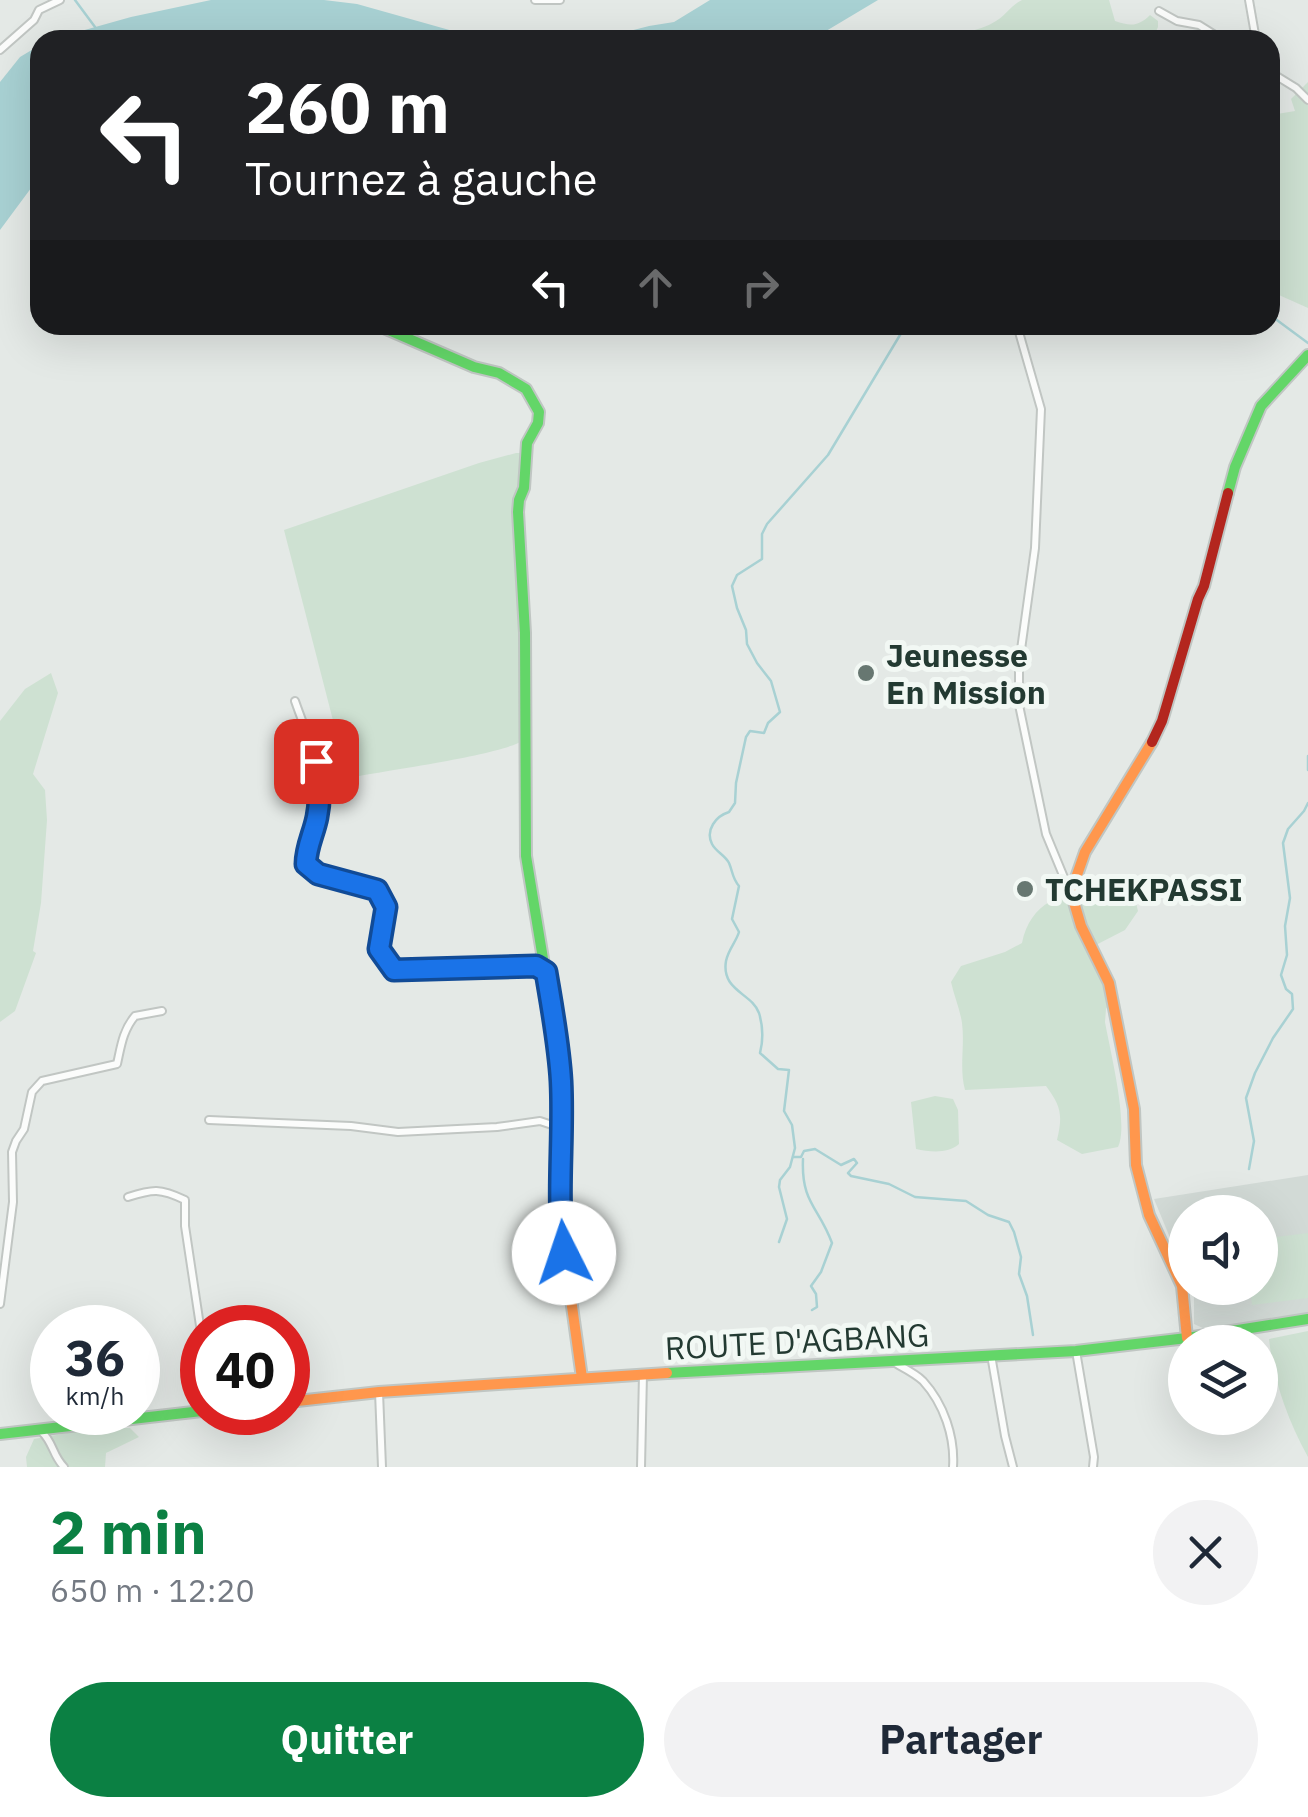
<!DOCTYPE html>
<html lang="fr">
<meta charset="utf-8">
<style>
:root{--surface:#fff;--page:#f2f2f3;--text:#1f2937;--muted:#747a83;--accent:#0b8043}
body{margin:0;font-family:"IBM Plex Sans",sans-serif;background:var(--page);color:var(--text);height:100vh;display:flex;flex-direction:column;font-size:38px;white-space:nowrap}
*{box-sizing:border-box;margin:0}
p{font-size:32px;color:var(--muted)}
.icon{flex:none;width:55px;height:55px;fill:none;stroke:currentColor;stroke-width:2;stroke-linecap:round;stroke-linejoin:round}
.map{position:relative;height:1467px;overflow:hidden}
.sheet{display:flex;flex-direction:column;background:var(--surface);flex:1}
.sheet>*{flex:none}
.guide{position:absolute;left:30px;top:30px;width:1250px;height:305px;border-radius:30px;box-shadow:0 10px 40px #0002;background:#202124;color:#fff;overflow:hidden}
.buttons{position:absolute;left:1168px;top:1195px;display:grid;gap:20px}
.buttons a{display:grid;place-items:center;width:110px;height:110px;border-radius:50%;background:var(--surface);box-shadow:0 10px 40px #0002;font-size:50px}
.speed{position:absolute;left:30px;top:1305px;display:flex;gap:20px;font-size:50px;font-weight:700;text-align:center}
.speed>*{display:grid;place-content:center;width:130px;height:130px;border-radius:50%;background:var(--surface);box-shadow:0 10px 40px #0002;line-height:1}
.speed small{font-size:25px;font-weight:400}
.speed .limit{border:15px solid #d22;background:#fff;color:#111}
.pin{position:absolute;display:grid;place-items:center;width:85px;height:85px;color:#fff;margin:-42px;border-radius:20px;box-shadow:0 5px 15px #0006}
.me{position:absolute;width:110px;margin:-55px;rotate:356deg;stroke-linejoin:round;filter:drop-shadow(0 0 8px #0008)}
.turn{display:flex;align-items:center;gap:35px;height:210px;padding:0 50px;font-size:45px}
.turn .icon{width:130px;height:130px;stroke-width:2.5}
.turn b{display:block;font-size:70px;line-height:85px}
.lanes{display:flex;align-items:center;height:95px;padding:0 50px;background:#0003;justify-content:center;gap:50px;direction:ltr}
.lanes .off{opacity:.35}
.round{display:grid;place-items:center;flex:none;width:105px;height:105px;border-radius:52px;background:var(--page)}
.overview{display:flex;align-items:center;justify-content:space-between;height:170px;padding:0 50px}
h1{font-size:60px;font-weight:700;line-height:75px;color:var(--accent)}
.cta{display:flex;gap:20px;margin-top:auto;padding:20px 50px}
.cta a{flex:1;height:115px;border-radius:60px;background:var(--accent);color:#fff;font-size:40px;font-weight:700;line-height:115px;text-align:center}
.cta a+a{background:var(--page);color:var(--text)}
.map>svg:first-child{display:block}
</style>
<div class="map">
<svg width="1308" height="1467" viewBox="0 0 1308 1467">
<rect width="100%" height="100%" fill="#e4e9e6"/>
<!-- built -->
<path fill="#d2dad6" d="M 1308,1175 L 1308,1314 L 1205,1329 L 1194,1324 L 1194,1298 L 1190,1288 L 1260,1288 L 1260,1212 L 1185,1212 L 1185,1274 L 1154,1199 Z"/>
<!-- green -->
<path fill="#cee1d2" d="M 1022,0 L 1109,0 L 1115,21 C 1130,26 1138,27 1150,15 L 1158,21 L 1158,27 L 1152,40 L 931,40 C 952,33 978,33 996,21 C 1006,15 1011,5 1022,0 Z
M 1308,82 L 1308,308 L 1270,291 L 1270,111 L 1277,114 L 1295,111 L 1291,99 Z
M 516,453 L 520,453 L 522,486 L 517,499 L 523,740 C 507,754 384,771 354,777 L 345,767 L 284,530 L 479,463 Z
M 51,673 L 58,693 L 33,774 L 45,790 L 47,820 L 41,903 L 33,951 L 36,953 L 15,1011 L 0,1022 L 0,721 L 25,689 Z
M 1099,888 L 1120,892 L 1135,899 L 1138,911 L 1125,930 L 1090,948 L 1098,961 L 1110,1002 L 1106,1009 L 1105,1022 C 1110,1050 1129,1125 1118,1147 L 1082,1154 L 1057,1140 C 1063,1115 1061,1106 1046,1086 L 965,1090 C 959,1068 965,1046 962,1023 C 960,1009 954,996 951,982 L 961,966 L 1005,952 L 1022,943 C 1030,903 1062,891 1099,888 Z
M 935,1096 L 953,1099 L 958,1110 L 959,1144 C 948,1154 930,1152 916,1149 L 911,1102 Z
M 1308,1233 L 1308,1298 L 1252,1305 L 1250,1288 L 1260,1288 L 1260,1239 Z
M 1308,1331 L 1308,1457 C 1288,1421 1273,1379 1269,1339 Z
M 96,1428 L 130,1428 L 139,1437 L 106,1453 L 105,1467 L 27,1467 L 26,1457 L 34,1439 Z"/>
<!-- water -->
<path fill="#a8d1d3" d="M 211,0 L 324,0 L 357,4 L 485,40 L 49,40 L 131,17 Z
M 710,0 L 878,0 L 811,40 L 568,40 L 618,34 L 649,26 L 674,22 Z
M 40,45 L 40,176 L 0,230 L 0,82 L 20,57 Z"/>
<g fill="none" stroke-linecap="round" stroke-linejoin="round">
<!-- stream -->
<path stroke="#a8d1d3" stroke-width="2.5" d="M 75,0 L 95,27
M 952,40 L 982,36 L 991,40
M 1270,315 L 1308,343
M 1308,756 L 1308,770
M 794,1157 L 801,1157 L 804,1151 L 815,1149 L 841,1165 L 854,1159 L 857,1163 L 848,1173 L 851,1176 L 889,1184 L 915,1197 L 966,1201 L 988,1215 L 1009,1222 L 1014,1232 L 1021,1257 L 1019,1274 L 1027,1296 L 1033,1335
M 803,1159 C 801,1203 819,1207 832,1243 L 821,1272 L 811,1286 L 816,1294 L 817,1307 L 812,1310
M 1249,1169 L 1254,1141 L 1246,1098 L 1255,1073 L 1273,1038 L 1293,1009 L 1292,994 L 1286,989 L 1281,975 L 1287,955 L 1285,926 L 1290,898 L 1283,843 L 1288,829 L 1304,811 L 1308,803
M 779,1242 L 787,1219 L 779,1187 L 780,1180 L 790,1167 L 795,1148 L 792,1125 L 784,1111 L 789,1070 L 778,1069 L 760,1053 C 763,1041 763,1026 759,1013 C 752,993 721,991 726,961 C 728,950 736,942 739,932 L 732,919 L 739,886 C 732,878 733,872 729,863 C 725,855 716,852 712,844 C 705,830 716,816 729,812 L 735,803 L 736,783 L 746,737 L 750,731 L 764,733 L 768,723 L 780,712 L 771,681 L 757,663 L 747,644 L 746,630 L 737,608 L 732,586 L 737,575 L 762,559 L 762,534 L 767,524 L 828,455 L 906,325"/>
<!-- street casing -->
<g stroke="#c1c6c3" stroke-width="10">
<path id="street" d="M 535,0 L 560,0
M 1249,0 L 1256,40
M 1159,11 L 1177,21 L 1199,25 L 1223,40
M 0,50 L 34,20 L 39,10 L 60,0
M 1270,72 L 1296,88 L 1308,100
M 1017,325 L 1041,409 L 1035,548 L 1019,664 L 1019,705 L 1046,834 L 1070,892
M 295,701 C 308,738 326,777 317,817 C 313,834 306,847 307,864 L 318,875 L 377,890 L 386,907 L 379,949 L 395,969 L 536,966 L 545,972
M 209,1120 L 351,1126 L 398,1132 L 497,1127 L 540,1121 L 561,1128
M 128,1197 C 153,1189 160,1188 185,1200 L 185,1226 L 202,1339
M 0,1304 L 13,1202 L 12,1152 L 16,1141 L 24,1129 L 32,1092 L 42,1081 L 117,1064 C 121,1046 123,1030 135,1016 L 162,1011
M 1076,1351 L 1094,1457 L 1093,1467
M 991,1355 L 1005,1436 L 1013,1467
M 895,1363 C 904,1368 916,1374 923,1381 C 944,1404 955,1437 953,1467
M 379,1392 L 382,1467
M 41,1431 C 54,1443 52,1455 64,1467
M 641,1467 L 643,1374"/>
</g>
<!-- fast casing -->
<g stroke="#c0c6c3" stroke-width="14">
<path id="fast" d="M 377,325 L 474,367 L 499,373 L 526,389 L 539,412 L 538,423 L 527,443 L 524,488 L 519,500 L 518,512 L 525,633 L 526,856 L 546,977
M 1228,493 L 1235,467 L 1261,406 L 1308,355
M 667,1373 L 1076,1351 L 1187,1338 L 1308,1319
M 0,1434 L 202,1411"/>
</g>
<!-- slow casing -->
<g stroke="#c0c6c3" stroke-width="14">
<path id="slow" d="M 1152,742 L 1085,852 L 1071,892 L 1081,926 L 1109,983 L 1134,1109 L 1136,1165 L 1149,1215 L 1182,1286 L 1187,1338
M 546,977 L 558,1049 L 561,1083 L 561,1227 L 582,1378
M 288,1402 L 379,1392 L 667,1373"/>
</g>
<!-- jam casing -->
<g stroke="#c0c6c3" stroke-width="14">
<path id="jam" d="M 1152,742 L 1162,721 L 1198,599 L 1204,586 L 1228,493"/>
</g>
<!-- street -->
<use href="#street" stroke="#fbfcfb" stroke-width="6"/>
<!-- fast -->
<use href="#fast" stroke="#63d668" stroke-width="10"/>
<!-- slow -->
<use href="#slow" stroke="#ff974d" stroke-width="10"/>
<!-- jam -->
<use href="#jam" stroke="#b3261e" stroke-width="10"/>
</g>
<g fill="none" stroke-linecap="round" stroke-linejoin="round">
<!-- route casing -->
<g stroke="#114b97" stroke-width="25">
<path id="route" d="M 316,761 C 319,780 321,798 317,817 C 314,833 306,847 306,864 L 318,874 L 377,890 L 386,907 L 379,949 L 394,970 L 536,966 L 546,972 C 552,1008 559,1045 561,1081 C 564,1139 556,1196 564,1253"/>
</g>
<!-- route -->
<use href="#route" stroke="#1a73e8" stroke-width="18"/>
</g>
<!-- markers -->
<g fill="#677771" stroke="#f2f8f4" stroke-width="4">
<circle cx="866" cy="673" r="10"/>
<circle cx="1025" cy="889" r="10"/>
</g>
<g text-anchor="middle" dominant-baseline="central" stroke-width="10" stroke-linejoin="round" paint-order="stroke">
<!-- poi labels -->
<g font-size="32" font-weight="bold" fill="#233a32" stroke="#f2f8f4" text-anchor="start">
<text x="886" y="655">Jeunesse<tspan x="886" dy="37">En Mission</tspan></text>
<text x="1045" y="889">TCHEKPASSI</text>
</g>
<!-- street labels -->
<g font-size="32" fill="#233a32" stroke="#f2f8f4">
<text transform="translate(797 1341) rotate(-3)">ROUTE D'AGBANG</text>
</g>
</g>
</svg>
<div class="buttons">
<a><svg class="icon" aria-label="sound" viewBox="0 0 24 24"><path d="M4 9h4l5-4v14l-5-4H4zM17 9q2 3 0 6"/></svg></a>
<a><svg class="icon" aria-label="layers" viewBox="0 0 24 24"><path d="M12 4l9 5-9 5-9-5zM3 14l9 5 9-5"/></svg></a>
</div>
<div class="speed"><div>36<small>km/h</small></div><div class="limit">40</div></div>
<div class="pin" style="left:316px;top:761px;background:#d93025"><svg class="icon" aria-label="arrive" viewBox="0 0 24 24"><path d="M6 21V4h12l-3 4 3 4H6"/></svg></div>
<svg class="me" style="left:564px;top:1253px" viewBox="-20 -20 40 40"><circle r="19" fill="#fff"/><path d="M0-13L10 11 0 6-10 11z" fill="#1a73e8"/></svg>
<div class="guide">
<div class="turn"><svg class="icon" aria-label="left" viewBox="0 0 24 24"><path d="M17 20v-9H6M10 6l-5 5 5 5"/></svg><div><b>260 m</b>Tournez à gauche</div></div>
<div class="lanes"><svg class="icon" aria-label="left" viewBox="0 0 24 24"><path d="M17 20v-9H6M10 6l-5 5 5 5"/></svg><svg class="icon off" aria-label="ahead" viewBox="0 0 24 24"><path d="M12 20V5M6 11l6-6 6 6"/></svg><svg class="icon off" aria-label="right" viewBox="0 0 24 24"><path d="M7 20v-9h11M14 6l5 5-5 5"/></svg></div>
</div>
</div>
<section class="sheet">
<div class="overview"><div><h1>2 min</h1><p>650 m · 12:20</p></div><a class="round"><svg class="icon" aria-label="close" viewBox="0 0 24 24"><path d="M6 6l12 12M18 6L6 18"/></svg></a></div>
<div class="cta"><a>Quitter</a><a>Partager</a></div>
</section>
